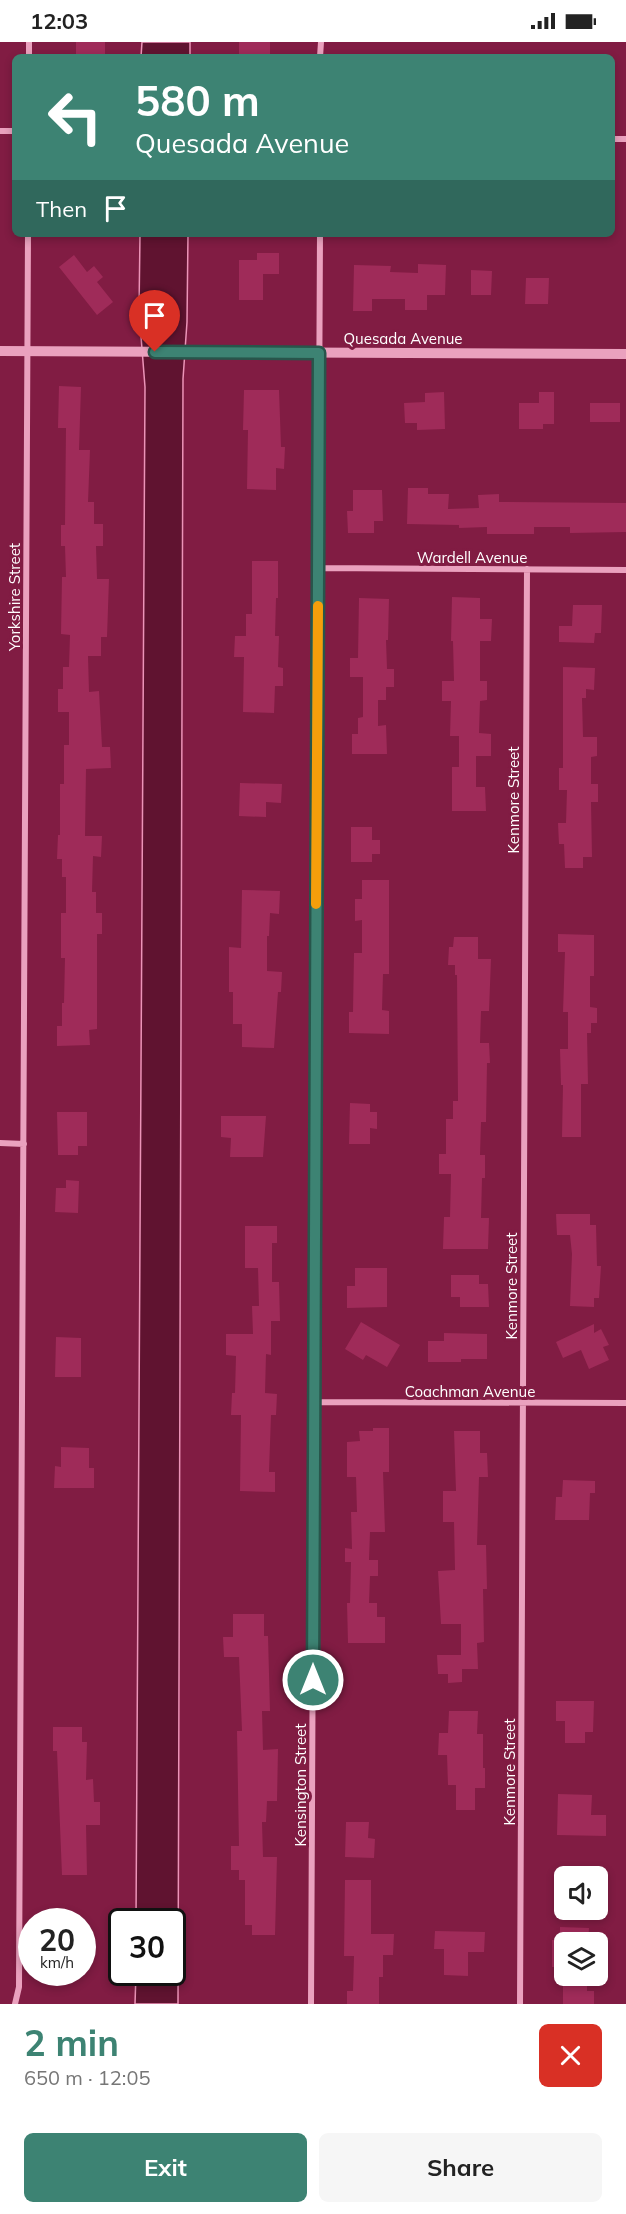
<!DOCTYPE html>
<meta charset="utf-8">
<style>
:root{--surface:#fff;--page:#f6f6f6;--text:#222;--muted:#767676;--accent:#3d8373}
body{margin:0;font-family:Mulish,sans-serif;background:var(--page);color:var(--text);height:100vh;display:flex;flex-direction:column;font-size:22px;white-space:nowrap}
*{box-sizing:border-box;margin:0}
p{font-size:20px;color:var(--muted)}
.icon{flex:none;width:33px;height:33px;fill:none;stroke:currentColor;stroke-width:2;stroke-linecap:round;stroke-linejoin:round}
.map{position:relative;height:1962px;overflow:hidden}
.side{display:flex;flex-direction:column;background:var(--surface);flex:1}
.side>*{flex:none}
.top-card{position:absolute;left:12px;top:12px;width:603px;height:183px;border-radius:9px;box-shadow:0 3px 9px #0003;background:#3d8373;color:#fff;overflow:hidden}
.tools{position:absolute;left:554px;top:1824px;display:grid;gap:12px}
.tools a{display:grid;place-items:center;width:54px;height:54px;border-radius:9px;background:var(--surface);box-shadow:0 3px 9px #0003;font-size:30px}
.speed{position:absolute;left:18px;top:1866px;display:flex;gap:12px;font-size:30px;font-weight:700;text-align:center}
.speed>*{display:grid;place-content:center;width:78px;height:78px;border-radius:50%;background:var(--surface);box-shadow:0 3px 9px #0003;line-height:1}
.speed small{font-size:15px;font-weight:400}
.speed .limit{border:3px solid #111;border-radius:9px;background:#fff;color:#111}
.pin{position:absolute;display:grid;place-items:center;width:51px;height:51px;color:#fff;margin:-62px -26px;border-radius:50% 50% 50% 0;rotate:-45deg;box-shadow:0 0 6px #0007}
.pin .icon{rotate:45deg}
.me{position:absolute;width:66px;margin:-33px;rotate:0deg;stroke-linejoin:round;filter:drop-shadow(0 0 4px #0008)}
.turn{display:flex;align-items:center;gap:21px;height:126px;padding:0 24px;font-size:27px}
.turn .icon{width:78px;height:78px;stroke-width:2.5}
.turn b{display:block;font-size:42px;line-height:51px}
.then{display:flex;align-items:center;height:57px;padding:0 24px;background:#0003;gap:12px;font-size:22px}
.round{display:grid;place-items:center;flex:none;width:63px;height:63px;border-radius:9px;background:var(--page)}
.summary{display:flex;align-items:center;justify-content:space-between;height:102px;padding:0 24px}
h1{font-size:36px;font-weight:700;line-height:45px;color:var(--accent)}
.cta{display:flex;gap:12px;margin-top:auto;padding:12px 24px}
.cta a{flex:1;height:69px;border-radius:9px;background:var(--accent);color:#fff;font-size:24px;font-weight:700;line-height:69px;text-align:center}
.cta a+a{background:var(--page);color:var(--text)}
.status{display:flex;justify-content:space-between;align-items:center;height:42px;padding:0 30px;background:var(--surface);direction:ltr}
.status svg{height:16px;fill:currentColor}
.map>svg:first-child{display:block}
</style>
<div class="status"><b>12:03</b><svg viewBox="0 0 49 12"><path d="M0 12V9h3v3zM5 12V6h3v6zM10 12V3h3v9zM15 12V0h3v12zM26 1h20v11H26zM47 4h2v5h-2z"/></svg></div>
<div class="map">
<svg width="626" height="1962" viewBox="0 0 626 1962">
<rect width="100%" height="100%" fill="#811c43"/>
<!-- water -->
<path fill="#601330" stroke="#ec94b8" stroke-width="1.5" d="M 142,0 L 190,0 L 190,15 L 141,15 Z
M 140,192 L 188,192 L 187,280 L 183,337 L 178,1962 L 135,1962 L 136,1931 L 172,1930 L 172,1880 L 136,1879 L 145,345 L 139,269 Z"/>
<!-- building -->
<path fill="#9f2b59" d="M 76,0 L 105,0 L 105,15 L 76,15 Z
M 239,0 L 270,0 L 270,15 L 239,15 Z
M 257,211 L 279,211 L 279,232 L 263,232 L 263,258 L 239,258 L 239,218 L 257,218 Z
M 74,213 L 87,230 L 94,224 L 103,235 L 97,240 L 113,260 L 97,273 L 59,225 Z
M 418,222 L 446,223 L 445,253 L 427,253 L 427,268 L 405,268 L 405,257 L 372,257 L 372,269 L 353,269 L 354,223 L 391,224 L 390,230 L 418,231 Z
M 471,228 L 492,229 L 491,253 L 471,253 Z
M 526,236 L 549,236 L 548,262 L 525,262 Z
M 59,344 L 81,345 L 79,408 L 90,408 L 88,460 L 94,460 L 94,482 L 103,482 L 103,504 L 96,504 L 97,537 L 109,537 L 107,595 L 101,595 L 101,614 L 88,614 L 89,650 L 99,649 L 102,705 L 110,705 L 111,726 L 86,727 L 85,794 L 102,794 L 101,815 L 93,814 L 92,850 L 96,850 L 96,871 L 102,871 L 102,892 L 97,892 L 97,987 L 89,988 L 90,1003 L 57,1004 L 57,984 L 62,984 L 62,961 L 64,961 L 65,916 L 61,916 L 61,871 L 66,871 L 66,835 L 62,835 L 62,817 L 57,817 L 58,793 L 60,793 L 60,742 L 64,742 L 64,703 L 69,703 L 69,670 L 58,670 L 58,647 L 63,647 L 63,625 L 69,625 L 70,593 L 61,592 L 62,535 L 66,535 L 65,504 L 61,504 L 61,483 L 65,483 L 66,386 L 58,386 Z
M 244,348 L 279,348 L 281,405 L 285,405 L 284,427 L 276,426 L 276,448 L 247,447 L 248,388 L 243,388 Z
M 444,350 L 445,387 L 417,388 L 417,381 L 405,381 L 404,361 L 425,360 L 425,351 Z
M 539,350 L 554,350 L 554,382 L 543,382 L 543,387 L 519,387 L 519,361 L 539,361 Z
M 590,361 L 620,361 L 620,380 L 590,380 Z
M 408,446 L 428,446 L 428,452 L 449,452 L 448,467 L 479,466 L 478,453 L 499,452 L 499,460 L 626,461 L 626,490 L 570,491 L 570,485 L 534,485 L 534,492 L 487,492 L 487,485 L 459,486 L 459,483 L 407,482 Z
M 353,448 L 382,448 L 383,479 L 374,479 L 374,491 L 348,491 L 347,469 L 353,469 Z
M 252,519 L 278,519 L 278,556 L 276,556 L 275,594 L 279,594 L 278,625 L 283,626 L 283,644 L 275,644 L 274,671 L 243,670 L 244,615 L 234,615 L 235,594 L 246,594 L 246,572 L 252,572 Z
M 452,555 L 480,556 L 480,577 L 492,577 L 491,599 L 480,599 L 480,639 L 487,639 L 487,658 L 480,659 L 479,691 L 491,692 L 491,714 L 476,714 L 476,745 L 485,745 L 486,769 L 452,769 L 452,725 L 459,725 L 459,694 L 450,694 L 451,659 L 442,659 L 442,639 L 454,639 L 453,599 L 451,599 Z
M 359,556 L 389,557 L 388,598 L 386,598 L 387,627 L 394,627 L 394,645 L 386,645 L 386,658 L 378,658 L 378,684 L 386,683 L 387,712 L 352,712 L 352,692 L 358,692 L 358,676 L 363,675 L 363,635 L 350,635 L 350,616 L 358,616 Z
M 573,563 L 602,563 L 601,591 L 595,591 L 594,601 L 559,600 L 559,584 L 572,584 Z
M 563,625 L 595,626 L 594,648 L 586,647 L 586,656 L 582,656 L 583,695 L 597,695 L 597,714 L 591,715 L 591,742 L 598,742 L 598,760 L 591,760 L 592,815 L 583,815 L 583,826 L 565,826 L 564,802 L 559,802 L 558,781 L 566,781 L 567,748 L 559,748 L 559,726 L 563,726 Z
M 240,741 L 282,742 L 281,761 L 266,760 L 266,775 L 239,774 Z
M 351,785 L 372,785 L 372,798 L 380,798 L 380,812 L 372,812 L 372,820 L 351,820 Z
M 362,838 L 389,838 L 389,932 L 383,932 L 382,968 L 389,969 L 389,992 L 349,991 L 349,970 L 353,970 L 354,911 L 362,911 L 362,878 L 355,879 L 355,857 L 362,857 Z
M 242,848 L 280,849 L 279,872 L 270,871 L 269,894 L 267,894 L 267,929 L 282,930 L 281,950 L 278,950 L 274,1006 L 242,1005 L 242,982 L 233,982 L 233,950 L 229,950 L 229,905 L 241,906 Z
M 558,892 L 594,893 L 594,934 L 590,934 L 590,965 L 597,966 L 597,981 L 591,981 L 591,991 L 587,991 L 588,1042 L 581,1042 L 581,1095 L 562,1095 L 563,1043 L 561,1043 L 560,1007 L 568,1007 L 568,970 L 563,970 L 565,910 L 558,910 Z
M 454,895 L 478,895 L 478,917 L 491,917 L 489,969 L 481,969 L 480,1001 L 489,1001 L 490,1021 L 487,1021 L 486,1080 L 481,1080 L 480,1113 L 485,1113 L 485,1136 L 482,1136 L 481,1176 L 489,1176 L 488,1207 L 443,1207 L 444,1175 L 450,1175 L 451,1132 L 439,1132 L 439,1112 L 446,1112 L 446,1077 L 453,1077 L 453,1059 L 458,1059 L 457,933 L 455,933 L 455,923 L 448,923 L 449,905 L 453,905 Z
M 350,1061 L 370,1062 L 370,1070 L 377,1070 L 377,1087 L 370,1086 L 370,1102 L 349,1102 Z
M 57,1070 L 87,1070 L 87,1104 L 78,1104 L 78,1113 L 58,1113 Z
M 221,1074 L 266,1074 L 263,1115 L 230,1115 L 231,1096 L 221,1095 Z
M 66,1138 L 79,1139 L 78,1171 L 55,1170 L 56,1146 L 66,1146 Z
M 556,1172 L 590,1172 L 590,1183 L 596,1183 L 597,1224 L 601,1224 L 599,1256 L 594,1256 L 594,1265 L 570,1264 L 572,1212 L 570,1193 L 557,1193 Z
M 245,1184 L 277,1184 L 277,1201 L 272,1201 L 272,1240 L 279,1240 L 280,1279 L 271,1279 L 271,1313 L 266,1312 L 265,1351 L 277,1352 L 276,1373 L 271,1373 L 269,1430 L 275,1430 L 275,1450 L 240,1449 L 241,1373 L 231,1373 L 232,1351 L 235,1351 L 236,1314 L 226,1313 L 226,1292 L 253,1292 L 252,1264 L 259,1264 L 258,1226 L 245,1226 Z
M 355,1226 L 387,1226 L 387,1265 L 347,1266 L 347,1244 L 355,1244 Z
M 451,1233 L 479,1233 L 479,1242 L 488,1242 L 489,1265 L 460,1265 L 460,1255 L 451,1255 Z
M 361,1280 L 400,1303 L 387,1325 L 366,1313 L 363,1318 L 345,1307 Z
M 594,1282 L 594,1291 L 601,1287 L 609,1303 L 603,1305 L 609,1318 L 589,1327 L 581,1308 L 563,1316 L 556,1300 Z
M 444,1291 L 487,1292 L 487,1317 L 461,1317 L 461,1320 L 428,1320 L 428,1299 L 444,1299 Z
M 56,1295 L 81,1296 L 81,1335 L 55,1335 Z
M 373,1386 L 389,1386 L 389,1430 L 383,1430 L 385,1490 L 370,1490 L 369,1518 L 378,1518 L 378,1534 L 370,1534 L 369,1561 L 377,1561 L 377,1575 L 385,1575 L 385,1601 L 348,1601 L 347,1561 L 350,1561 L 351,1520 L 345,1520 L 345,1506 L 352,1507 L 351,1470 L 357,1470 L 356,1435 L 347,1435 L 347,1400 L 360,1399 L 359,1389 L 373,1389 Z
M 454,1389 L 480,1389 L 480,1411 L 487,1411 L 488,1435 L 479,1435 L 477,1503 L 486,1503 L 487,1547 L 483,1547 L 484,1600 L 477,1601 L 478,1627 L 462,1627 L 462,1640 L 448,1641 L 448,1632 L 438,1632 L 437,1613 L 461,1613 L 461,1582 L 441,1582 L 438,1529 L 455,1528 L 454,1480 L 443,1480 L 443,1449 L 456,1449 Z
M 61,1405 L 89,1406 L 89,1426 L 94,1426 L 94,1446 L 54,1446 L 55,1424 L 61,1425 Z
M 563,1438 L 595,1439 L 595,1451 L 590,1451 L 589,1478 L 555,1478 L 556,1455 L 562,1455 Z
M 233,1572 L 264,1572 L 264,1594 L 268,1594 L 270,1669 L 262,1669 L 263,1708 L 278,1707 L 277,1759 L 267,1759 L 266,1780 L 262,1780 L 263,1815 L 277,1815 L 275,1893 L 252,1893 L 252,1883 L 245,1883 L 245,1838 L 239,1838 L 239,1828 L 231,1828 L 231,1804 L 239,1804 L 237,1689 L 242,1689 L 239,1615 L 224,1615 L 223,1595 L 233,1595 Z
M 556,1659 L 594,1659 L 593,1690 L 585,1690 L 585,1701 L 565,1701 L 565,1679 L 556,1679 Z
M 449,1669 L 478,1669 L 477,1692 L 483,1692 L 483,1726 L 485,1726 L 485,1746 L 475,1746 L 475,1768 L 456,1768 L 456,1743 L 448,1743 L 447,1713 L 438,1713 L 439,1691 L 448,1691 Z
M 53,1685 L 82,1685 L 82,1700 L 87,1700 L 86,1738 L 93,1737 L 94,1760 L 100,1760 L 100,1783 L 86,1783 L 87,1833 L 62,1833 L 57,1709 L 53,1709 Z
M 558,1752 L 592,1753 L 591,1773 L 606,1773 L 606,1794 L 557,1793 Z
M 346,1780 L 369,1780 L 368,1796 L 375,1797 L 374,1816 L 345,1815 Z
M 345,1838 L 371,1838 L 371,1892 L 394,1892 L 393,1913 L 383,1913 L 383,1935 L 379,1935 L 379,1962 L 347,1962 L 347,1949 L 353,1949 L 354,1914 L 344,1914 Z
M 560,1885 L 589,1886 L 588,1900 L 564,1900 L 564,1925 L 552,1925 L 552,1898 L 560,1898 Z
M 435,1889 L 485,1890 L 484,1910 L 468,1910 L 468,1934 L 444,1933 L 444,1907 L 434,1907 Z
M 563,1940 L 587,1940 L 587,1949 L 594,1949 L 594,1962 L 563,1962 Z"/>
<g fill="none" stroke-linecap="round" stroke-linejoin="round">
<!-- minor -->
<path stroke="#eaa1be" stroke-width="6" d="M 29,15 L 29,0
M 320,15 L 321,0
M 0,89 L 15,89
M 612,97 L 626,97
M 318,526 L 626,528
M 0,1101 L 24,1102
M 314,1360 L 626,1361
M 15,1962 L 19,1945 L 28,192
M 311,1962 L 320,192
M 520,1962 L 527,527"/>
<!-- tertiary -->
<path stroke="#eaa1be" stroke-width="10" d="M 0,309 L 626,312"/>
</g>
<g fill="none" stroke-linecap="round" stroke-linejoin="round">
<!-- route casing -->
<g stroke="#28554b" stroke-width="15">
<path id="route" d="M 155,310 L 319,311 L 313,1638"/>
</g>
<!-- route -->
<use href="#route" stroke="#3d8373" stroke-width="10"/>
<!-- slow -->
<path stroke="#f59e0b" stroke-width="10" d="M 316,862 L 318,564"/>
</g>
<g text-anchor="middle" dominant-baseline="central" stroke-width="6" stroke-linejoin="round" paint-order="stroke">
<!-- street labels -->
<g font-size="15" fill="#fff" stroke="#811c43">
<text x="403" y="296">Quesada Avenue</text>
<text x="472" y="515">Wardell Avenue</text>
<text transform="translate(14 555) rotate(-90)">Yorkshire Street</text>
<text transform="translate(513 758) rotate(-90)">Kenmore Street</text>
<text transform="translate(511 1244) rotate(-90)">Kenmore Street</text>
<text x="470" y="1349">Coachman Avenue</text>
<text transform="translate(509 1730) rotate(-90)">Kenmore Street</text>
<text transform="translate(300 1743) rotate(-90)">Kensington Street</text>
</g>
</g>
</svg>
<div class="tools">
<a><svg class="icon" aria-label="sound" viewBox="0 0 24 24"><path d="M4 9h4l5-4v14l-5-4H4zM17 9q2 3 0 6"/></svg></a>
<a><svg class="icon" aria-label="layers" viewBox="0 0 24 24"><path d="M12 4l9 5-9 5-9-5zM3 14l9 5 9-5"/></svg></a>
</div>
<div class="speed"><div>20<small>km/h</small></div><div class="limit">30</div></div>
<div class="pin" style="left:155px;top:310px;background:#d93025"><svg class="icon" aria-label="arrive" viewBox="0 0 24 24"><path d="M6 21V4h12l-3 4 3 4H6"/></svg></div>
<svg class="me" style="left:313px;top:1638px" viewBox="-20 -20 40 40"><circle r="17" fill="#3d8373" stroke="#fff" stroke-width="3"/><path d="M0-11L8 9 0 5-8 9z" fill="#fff"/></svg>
<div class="top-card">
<div class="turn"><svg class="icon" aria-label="left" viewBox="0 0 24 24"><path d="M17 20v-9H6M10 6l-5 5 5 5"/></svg><div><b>580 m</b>Quesada Avenue</div></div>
<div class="then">Then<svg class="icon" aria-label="arrive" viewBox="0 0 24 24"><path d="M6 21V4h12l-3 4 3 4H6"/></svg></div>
</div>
</div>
<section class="side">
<div class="summary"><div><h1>2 min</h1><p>650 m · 12:05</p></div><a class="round" style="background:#d93025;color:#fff"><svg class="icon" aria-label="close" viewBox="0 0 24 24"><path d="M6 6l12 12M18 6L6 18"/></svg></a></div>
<div class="cta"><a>Exit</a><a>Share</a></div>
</section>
